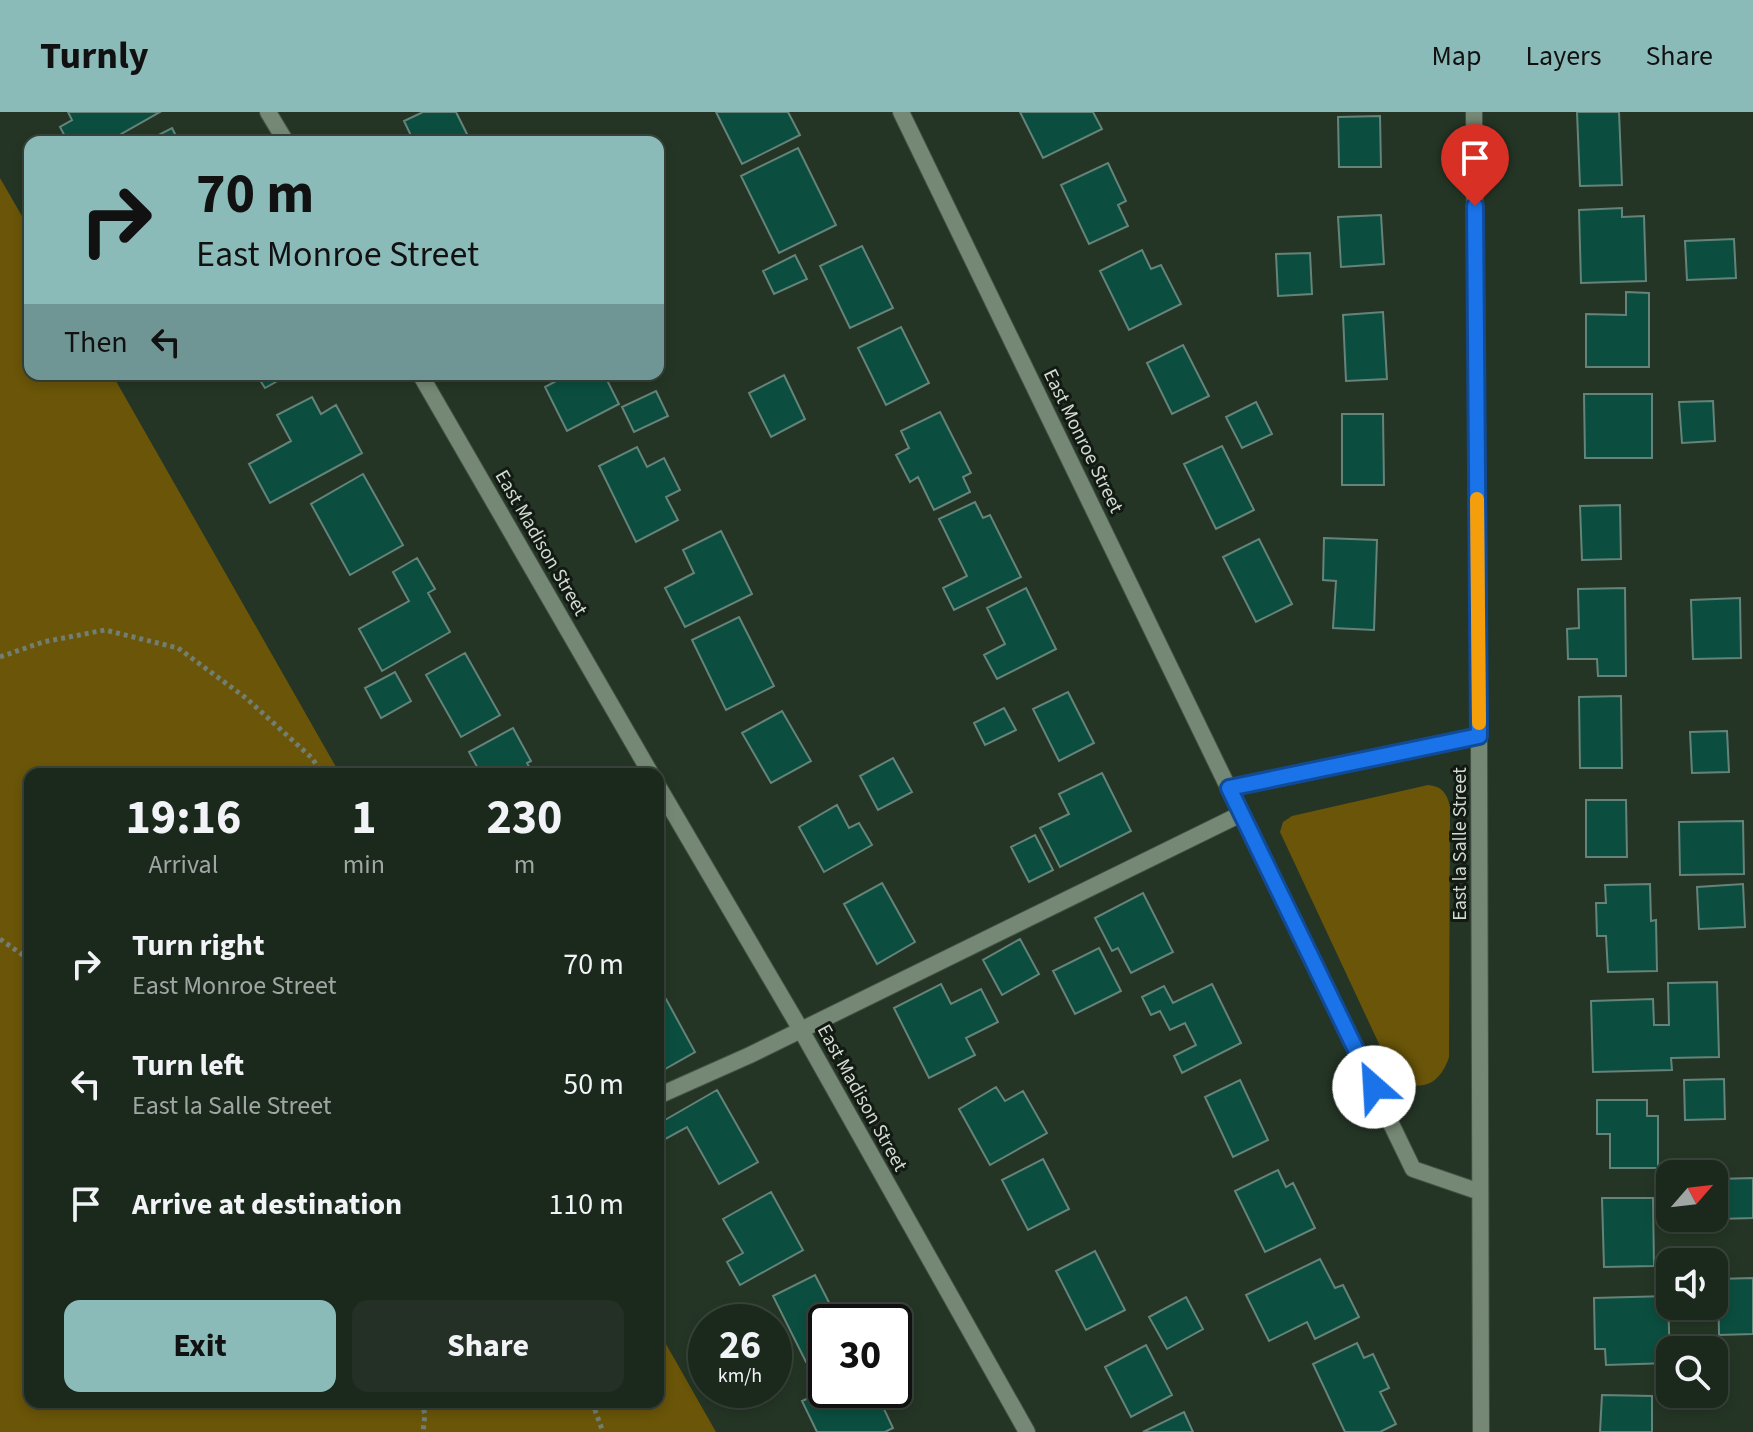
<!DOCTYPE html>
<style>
:root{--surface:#1b281c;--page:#243025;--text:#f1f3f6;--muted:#a0a6a3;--line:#39443b;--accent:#8bbbb9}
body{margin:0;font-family:"Source Sans 3",sans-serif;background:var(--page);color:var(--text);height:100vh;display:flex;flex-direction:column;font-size:30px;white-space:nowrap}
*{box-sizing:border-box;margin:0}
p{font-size:26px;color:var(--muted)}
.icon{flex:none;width:44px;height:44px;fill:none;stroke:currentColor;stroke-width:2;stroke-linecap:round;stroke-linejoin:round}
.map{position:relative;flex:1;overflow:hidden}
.sheet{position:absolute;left:24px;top:656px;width:640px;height:640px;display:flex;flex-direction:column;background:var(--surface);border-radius:16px;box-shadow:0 4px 12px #0003,0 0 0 2px var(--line)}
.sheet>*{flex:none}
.guide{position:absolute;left:24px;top:24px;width:640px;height:244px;border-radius:16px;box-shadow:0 4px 12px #0003,0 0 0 2px var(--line);background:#8bbbb9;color:#111;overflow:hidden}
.needle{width:52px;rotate:62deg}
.buttons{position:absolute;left:1656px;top:1048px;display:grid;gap:16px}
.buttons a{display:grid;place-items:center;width:72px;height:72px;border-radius:16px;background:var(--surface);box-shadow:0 4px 12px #0003,0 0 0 2px var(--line);font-size:40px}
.speed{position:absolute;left:688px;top:1192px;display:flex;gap:16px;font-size:40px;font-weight:700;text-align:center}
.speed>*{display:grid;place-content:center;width:104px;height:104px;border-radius:50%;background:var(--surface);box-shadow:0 4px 12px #0003,0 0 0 2px var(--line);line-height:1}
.speed small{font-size:20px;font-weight:400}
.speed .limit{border:4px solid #111;border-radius:12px;background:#fff;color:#111}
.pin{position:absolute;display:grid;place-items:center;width:68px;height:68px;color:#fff;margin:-82px -34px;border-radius:50% 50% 50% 0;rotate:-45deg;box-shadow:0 0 8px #0007}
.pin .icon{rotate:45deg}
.me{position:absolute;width:88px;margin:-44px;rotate:334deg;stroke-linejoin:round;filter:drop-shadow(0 0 6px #0008)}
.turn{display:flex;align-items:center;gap:28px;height:168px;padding:0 40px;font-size:36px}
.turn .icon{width:104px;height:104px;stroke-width:2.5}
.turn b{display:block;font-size:56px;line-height:68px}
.then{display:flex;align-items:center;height:76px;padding:0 40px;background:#0003;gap:16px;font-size:30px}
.eta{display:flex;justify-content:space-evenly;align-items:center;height:136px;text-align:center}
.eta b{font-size:48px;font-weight:700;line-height:56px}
.primary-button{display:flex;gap:16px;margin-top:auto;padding:16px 40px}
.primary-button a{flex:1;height:92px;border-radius:16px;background:var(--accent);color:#111;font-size:32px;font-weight:700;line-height:92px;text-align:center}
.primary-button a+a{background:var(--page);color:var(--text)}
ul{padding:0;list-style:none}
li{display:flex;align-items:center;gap:24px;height:120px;padding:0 40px}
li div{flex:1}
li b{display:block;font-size:30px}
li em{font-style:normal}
header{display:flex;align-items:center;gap:48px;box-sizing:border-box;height:112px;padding:0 40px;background:var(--accent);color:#111}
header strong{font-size:38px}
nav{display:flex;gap:44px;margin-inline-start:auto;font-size:28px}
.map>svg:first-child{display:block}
</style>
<header>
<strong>Turnly</strong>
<nav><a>Map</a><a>Layers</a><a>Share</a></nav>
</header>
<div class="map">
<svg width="1753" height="1320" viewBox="0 0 1753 1320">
<rect width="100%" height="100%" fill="#243525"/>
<!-- green -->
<path fill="#6a5508" d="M 0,66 L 30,118 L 30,262 L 112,262 L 340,662 L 30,662 L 30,1290 L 658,1290 L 658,1218 L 716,1320 L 0,1320 Z
M 1428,673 C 1442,674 1447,681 1450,695 L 1449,945 C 1440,974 1418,982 1394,964 L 1280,720 L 1283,710 L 1292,704 Z"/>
<!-- building -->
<path fill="#0b4e3f" stroke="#668379" stroke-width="2" d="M 68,0 L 160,0 L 107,30 L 68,30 L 60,15 L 72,8 Z
M 423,0 L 456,0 L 471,30 L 414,30 L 404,9 Z
M 716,0 L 788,0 L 800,23 L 742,52 Z
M 1020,0 L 1093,0 L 1102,17 L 1043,46 Z
M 1577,0 L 1619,0 L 1622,73 L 1580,74 Z
M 1380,4 L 1381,55 L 1339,55 L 1338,5 Z
M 172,16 L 179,30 L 145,30 Z
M 798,36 L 836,113 L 779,141 L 741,64 Z
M 1108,51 L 1126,89 L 1118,93 L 1128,114 L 1089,132 L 1061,73 Z
M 1622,96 L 1622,105 L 1644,104 L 1646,169 L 1581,171 L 1579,98 Z
M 1381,103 L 1384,152 L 1341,155 L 1338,105 Z
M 1734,127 L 1736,166 L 1687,168 L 1685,129 Z
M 862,134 L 893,196 L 850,216 L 820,154 Z
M 1142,138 L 1151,157 L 1161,153 L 1181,192 L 1129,218 L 1100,159 Z
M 1310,141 L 1312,182 L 1278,184 L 1276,142 Z
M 795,143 L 807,167 L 774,182 L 763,159 Z
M 1626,180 L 1649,181 L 1649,255 L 1586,255 L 1586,202 L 1626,203 Z
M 1383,200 L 1387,267 L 1346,269 L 1343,203 Z
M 901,215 L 929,271 L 886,293 L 858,236 Z
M 1183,233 L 1209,284 L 1172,302 L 1147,251 Z
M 256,262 L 290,262 L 265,276 Z
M 569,262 L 604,262 L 619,292 L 567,319 L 545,275 Z
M 784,263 L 805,307 L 771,325 L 749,281 Z
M 656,279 L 668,304 L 634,320 L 622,295 Z
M 1584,282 L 1652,282 L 1652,346 L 1585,346 Z
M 312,285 L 321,302 L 336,293 L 362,341 L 270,391 L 249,352 L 291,329 L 277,303 Z
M 1713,289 L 1715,329 L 1682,331 L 1679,290 Z
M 1256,290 L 1272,322 L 1242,336 L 1226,305 Z
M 940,300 L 971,361 L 963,365 L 970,380 L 934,398 L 918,365 L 910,370 L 896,343 L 909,336 L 901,319 Z
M 1342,302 L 1383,302 L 1384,373 L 1342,373 Z
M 1222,334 L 1254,398 L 1216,417 L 1184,352 Z
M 637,335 L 647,355 L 664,346 L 680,378 L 666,385 L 678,408 L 636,430 L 599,354 Z
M 363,362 L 403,433 L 350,463 L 311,392 Z
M 975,390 L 983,406 L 990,403 L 1021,465 L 954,498 L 943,476 L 967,464 L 939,407 Z
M 1620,393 L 1621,447 L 1582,448 L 1580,394 Z
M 721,419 L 752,482 L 685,515 L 665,476 L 694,461 L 683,438 Z
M 1324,426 L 1377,428 L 1374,518 L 1333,516 L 1336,469 L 1323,468 Z
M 1259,427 L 1292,492 L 1256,510 L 1223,445 Z
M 417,446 L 435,477 L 428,481 L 450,520 L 382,559 L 359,517 L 409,489 L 393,460 Z
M 1026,476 L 1056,537 L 997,567 L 984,543 L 1005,532 L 987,496 Z
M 1625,476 L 1626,564 L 1598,564 L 1597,547 L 1568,547 L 1567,517 L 1579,516 L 1578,477 Z
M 1740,486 L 1741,546 L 1693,547 L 1691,488 Z
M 739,505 L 774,574 L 726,598 L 692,528 Z
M 465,541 L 500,603 L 461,625 L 426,563 Z
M 395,560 L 411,589 L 381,606 L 365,576 Z
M 1068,580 L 1094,631 L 1059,649 L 1033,597 Z
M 1621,584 L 1622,656 L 1580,656 L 1579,585 Z
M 1004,596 L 1016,618 L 985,633 L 974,611 Z
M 782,599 L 811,649 L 771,671 L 742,621 Z
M 513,616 L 531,649 L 527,651 L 533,662 L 481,662 L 469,640 Z
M 1727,619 L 1729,660 L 1692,661 L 1690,620 Z
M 893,646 L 912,680 L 878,698 L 860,664 Z
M 1102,661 L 1131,719 L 1060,755 L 1040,716 L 1069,702 L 1059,682 Z
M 1586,688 L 1626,688 L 1627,745 L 1586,745 Z
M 837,693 L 849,716 L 859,711 L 872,733 L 824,760 L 799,715 Z
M 1743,709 L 1744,762 L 1680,763 L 1679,710 Z
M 1035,723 L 1053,758 L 1029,770 L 1011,735 Z
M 882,771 L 915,830 L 877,852 L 844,792 Z
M 1650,772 L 1651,809 L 1656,808 L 1657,859 L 1608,860 L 1606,824 L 1597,824 L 1596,791 L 1606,791 L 1605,773 Z
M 1743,772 L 1745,815 L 1699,817 L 1697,775 Z
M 1143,781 L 1173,840 L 1131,861 L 1118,836 L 1112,839 L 1095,806 Z
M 1020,827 L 1039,862 L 1002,883 L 983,848 Z
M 1099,836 L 1121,879 L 1075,902 L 1053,859 Z
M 1717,870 L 1719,945 L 1671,946 L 1672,958 L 1593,960 L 1591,889 L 1653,887 L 1654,913 L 1669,913 L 1668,871 Z
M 941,872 L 951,892 L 981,877 L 998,910 L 966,926 L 975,943 L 929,966 L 894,896 Z
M 1212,872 L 1241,931 L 1182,961 L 1174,944 L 1196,933 L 1185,911 L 1170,918 L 1160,899 L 1151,903 L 1142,885 L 1164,874 L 1173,891 Z
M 666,887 L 695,940 L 658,961 L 658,891 Z
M 1724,967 L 1725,1007 L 1685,1008 L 1684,968 Z
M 1240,968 L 1268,1028 L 1233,1045 L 1205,985 Z
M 996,975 L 1005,989 L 1023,979 L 1047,1021 L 990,1053 L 959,997 Z
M 717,978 L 758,1050 L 719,1072 L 687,1015 L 658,1031 L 658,1012 Z
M 1597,988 L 1647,988 L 1647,1004 L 1658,1004 L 1658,1056 L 1610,1056 L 1610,1022 L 1597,1022 Z
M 1043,1047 L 1069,1097 L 1028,1118 L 1002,1068 Z
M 1278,1058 L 1286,1075 L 1293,1071 L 1315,1116 L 1265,1140 L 1235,1079 Z
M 1753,1066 L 1753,1106 L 1719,1107 L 1718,1067 Z
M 771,1080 L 803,1138 L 740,1173 L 727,1150 L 743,1141 L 723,1107 Z
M 1602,1086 L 1653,1086 L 1654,1154 L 1604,1155 Z
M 1095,1139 L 1125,1198 L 1086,1218 L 1056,1159 Z
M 1320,1147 L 1335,1176 L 1343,1173 L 1359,1205 L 1315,1227 L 1307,1210 L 1269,1229 L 1246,1183 Z
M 815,1163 L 839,1210 L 826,1210 L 826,1240 L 806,1250 L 773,1184 Z
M 1753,1166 L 1753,1222 L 1719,1223 L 1718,1167 Z
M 1668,1184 L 1670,1251 L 1606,1253 L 1605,1237 L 1595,1237 L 1594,1186 Z
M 1186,1185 L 1203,1217 L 1167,1237 L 1149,1205 Z
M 1357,1231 L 1364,1246 L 1373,1242 L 1389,1276 L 1380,1280 L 1396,1312 L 1380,1320 L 1345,1320 L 1313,1252 Z
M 1146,1233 L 1172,1283 L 1131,1305 L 1105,1255 Z
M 826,1278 L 881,1278 L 876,1280 L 893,1316 L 885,1320 L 817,1320 L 802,1289 Z
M 1602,1283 L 1652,1284 L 1652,1320 L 1600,1320 Z
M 1184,1300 L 1193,1320 L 1143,1320 Z"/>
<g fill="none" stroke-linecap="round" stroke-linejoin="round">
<!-- lane casing -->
<g stroke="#445145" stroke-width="18">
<path id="lane" d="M 658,984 L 750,943 L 1241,702"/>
</g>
<!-- street casing -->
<g stroke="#445145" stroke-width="18">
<path id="street" d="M 268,0 L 286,30
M 901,0 L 1413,1057 L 1480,1080
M 1474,0 L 1479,624 L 1481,1320
M 420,262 L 651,662
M 658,674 L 801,918 L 1027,1320
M 1229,676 L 1479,624"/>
</g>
<!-- path -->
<path stroke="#717f72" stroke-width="5" stroke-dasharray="4 4" stroke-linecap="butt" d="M 0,545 L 43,530 L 105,518 L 178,536 L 246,586 L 312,646 L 322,662
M 0,827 L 30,848
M 421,1290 L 425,1302 L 423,1320
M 592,1290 L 603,1320"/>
<!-- lane -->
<use href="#lane" stroke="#758875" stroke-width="16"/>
<!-- street -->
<use href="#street" stroke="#758875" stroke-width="16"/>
</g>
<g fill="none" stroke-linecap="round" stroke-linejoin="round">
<!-- route casing -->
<g stroke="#114b97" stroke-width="20">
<path id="route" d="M 1374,975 L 1229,676 L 1479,624 L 1475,94"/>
</g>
<!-- route -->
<use href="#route" stroke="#1a73e8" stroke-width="14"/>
<!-- slow -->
<path stroke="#f59e0b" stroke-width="14" d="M 1477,387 L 1479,611"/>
</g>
<g text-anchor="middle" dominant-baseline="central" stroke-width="6" stroke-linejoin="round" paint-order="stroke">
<!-- street labels -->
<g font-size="20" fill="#d1dbd1" stroke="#131a13">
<text transform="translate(1083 329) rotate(64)">East Monroe Street</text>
<text transform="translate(541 431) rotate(60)">East Madison Street</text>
<text transform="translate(1460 732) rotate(-90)">East la Salle Street</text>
<text transform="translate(862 986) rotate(61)">East Madison Street</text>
</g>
</g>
</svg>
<div class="buttons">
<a><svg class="needle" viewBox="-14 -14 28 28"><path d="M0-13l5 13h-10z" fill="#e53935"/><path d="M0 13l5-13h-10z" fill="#a0a6a3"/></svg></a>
<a><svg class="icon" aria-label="sound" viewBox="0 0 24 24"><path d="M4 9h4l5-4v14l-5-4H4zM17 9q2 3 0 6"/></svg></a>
<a><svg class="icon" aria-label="search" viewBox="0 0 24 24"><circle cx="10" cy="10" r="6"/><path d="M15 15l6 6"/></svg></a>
</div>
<div class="speed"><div>26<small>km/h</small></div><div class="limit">30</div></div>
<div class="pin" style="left:1475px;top:94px;background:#d93025"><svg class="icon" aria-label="arrive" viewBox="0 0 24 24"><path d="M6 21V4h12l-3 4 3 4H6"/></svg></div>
<svg class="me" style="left:1374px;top:975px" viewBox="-20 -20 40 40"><circle r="19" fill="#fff"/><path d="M0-13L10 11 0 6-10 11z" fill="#1a73e8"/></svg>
<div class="guide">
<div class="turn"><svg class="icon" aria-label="right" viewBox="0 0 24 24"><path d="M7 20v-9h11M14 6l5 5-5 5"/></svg><div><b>70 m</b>East Monroe Street</div></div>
<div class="then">Then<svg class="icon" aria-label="left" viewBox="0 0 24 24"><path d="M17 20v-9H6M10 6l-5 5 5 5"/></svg></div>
</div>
<section class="sheet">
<div class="eta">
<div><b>19:16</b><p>Arrival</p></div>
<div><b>1</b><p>min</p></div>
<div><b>230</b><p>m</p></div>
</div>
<ul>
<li><svg class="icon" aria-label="right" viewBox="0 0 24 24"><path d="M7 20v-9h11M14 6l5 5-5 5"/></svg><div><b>Turn right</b><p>East Monroe Street</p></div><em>70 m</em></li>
<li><svg class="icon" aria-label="left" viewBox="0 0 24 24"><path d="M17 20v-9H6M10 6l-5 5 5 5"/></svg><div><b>Turn left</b><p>East la Salle Street</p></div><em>50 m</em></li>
<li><svg class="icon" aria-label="arrive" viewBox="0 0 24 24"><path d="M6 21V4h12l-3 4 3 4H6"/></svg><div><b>Arrive at destination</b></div><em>110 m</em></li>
</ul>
<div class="primary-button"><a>Exit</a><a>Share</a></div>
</section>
</div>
